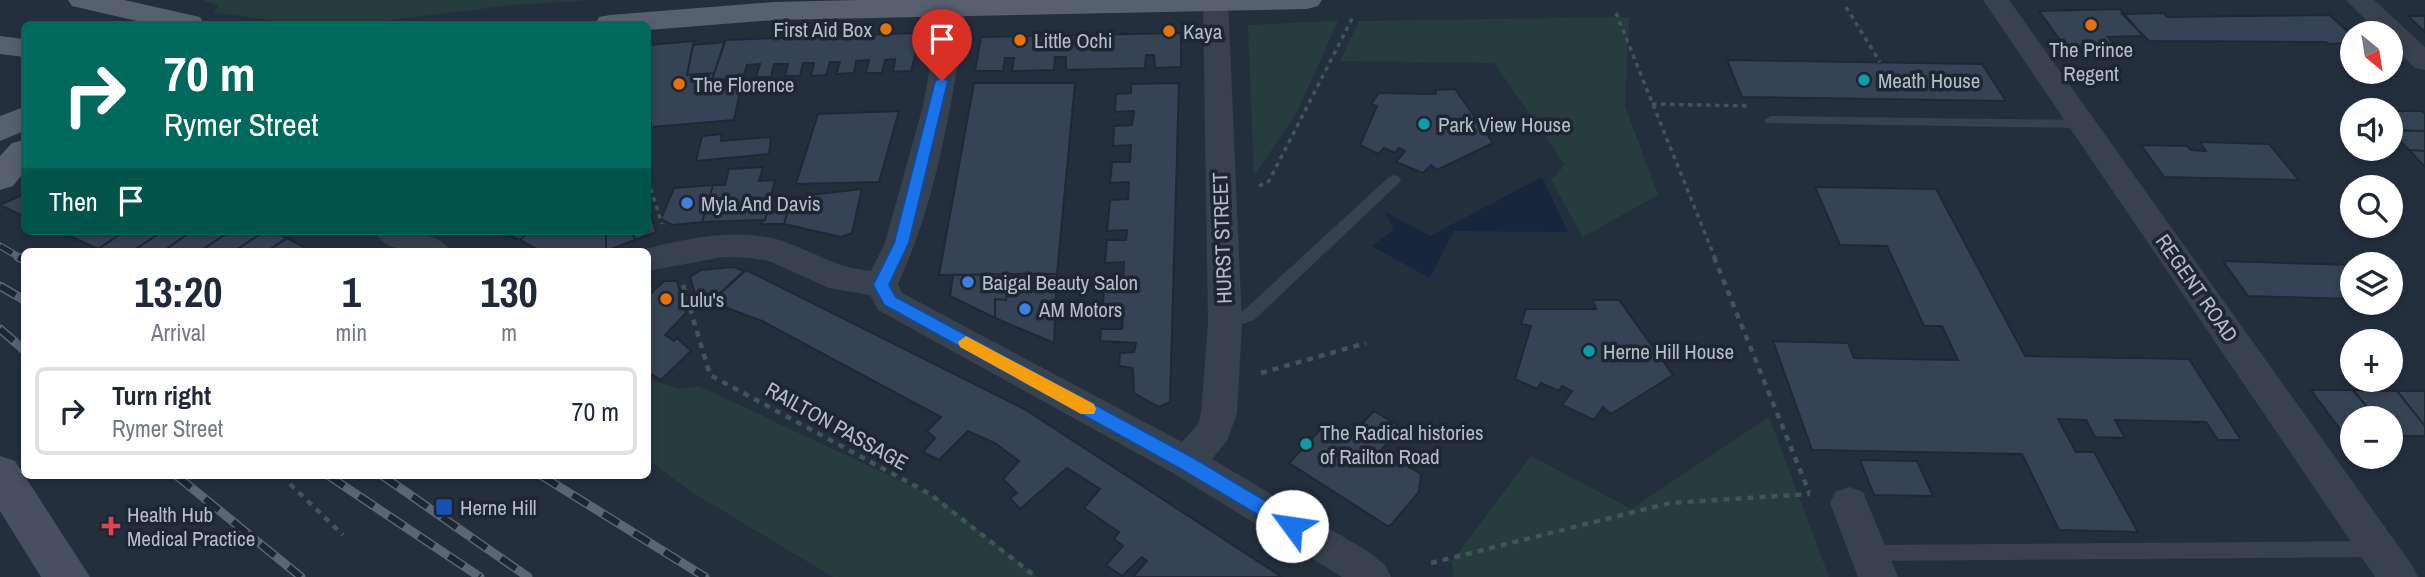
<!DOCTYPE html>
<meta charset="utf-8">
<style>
:root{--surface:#fff;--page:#f2f2f3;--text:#1f2937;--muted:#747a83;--line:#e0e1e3}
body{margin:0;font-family:"Archivo Narrow",sans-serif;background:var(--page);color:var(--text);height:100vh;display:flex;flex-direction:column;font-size:26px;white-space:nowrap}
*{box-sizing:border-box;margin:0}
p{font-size:23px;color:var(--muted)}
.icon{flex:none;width:38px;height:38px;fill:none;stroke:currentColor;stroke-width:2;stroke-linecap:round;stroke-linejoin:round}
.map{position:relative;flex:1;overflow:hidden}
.sheet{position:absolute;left:21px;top:248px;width:630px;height:231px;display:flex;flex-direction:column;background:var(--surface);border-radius:10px;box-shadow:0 4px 10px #0003}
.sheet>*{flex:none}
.guide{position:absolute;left:21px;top:21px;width:630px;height:214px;border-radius:10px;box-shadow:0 4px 10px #0003;background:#00695c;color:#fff;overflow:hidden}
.needle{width:46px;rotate:150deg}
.fabs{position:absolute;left:2340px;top:21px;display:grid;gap:14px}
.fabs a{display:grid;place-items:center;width:63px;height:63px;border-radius:50%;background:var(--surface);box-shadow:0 4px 10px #0003;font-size:35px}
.pin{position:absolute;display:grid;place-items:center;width:60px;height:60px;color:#fff;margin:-72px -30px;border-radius:50% 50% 50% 0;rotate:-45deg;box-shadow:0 0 7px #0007}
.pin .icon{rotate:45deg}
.me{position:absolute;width:77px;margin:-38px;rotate:301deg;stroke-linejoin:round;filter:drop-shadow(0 0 5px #0008)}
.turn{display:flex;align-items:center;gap:24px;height:147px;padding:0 28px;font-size:32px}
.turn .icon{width:91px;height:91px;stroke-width:2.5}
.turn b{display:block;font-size:49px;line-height:60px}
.then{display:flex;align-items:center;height:66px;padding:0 28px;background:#0003;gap:14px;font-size:26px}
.eta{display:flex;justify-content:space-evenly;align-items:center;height:119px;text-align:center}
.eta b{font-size:42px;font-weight:800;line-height:49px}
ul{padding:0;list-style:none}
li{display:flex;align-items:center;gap:21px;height:88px;margin:0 14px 10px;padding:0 14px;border:4px solid var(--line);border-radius:10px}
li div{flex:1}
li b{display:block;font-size:26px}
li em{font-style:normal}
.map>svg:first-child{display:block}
</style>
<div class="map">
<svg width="2425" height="577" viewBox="0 0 2425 577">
<rect width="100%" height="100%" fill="#242f3e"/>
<!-- green -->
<path fill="#263c3f" d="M 203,0 L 593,0 L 513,5 L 358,24 L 295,24 L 213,12 L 219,6 Z
M 1629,17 L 1625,106 L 1658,195 L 1583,237 L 1551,180 L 1565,165 L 1494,63 L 1340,61 L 1359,21 Z
M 1338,21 L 1297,112 L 1254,176 L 1248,25 Z
M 648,379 L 680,389 L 699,386 L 939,499 L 1038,577 L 833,577 L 692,492 L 648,460 Z
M 1769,417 L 1829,577 L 1453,577 L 1452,561 L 1531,456 L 1631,509 Z"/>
<!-- water -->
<path fill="#17263c" d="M 1542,177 L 1568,232 L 1454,231 L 1430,278 L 1371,246 L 1394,230 L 1385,212 L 1430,236 Z"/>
<!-- building -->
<path fill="#364354" stroke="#1f2835" stroke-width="2" d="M 2120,9 L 2143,36 L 2108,37 L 2115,45 L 2065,47 L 2039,11 Z
M 2164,13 L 2167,17 L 2330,15 L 2352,36 L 2352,50 L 2345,43 L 2329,44 L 2326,42 L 2149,41 L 2122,14 Z
M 2408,16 L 2425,16 L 2425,32 Z
M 913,33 L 920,36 L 911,71 L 893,72 L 895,59 L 885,60 L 882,73 L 866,73 L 869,60 L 856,61 L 854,73 L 836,74 L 840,62 L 830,62 L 826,75 L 811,76 L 814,63 L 803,63 L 800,76 L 785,76 L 788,64 L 774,64 L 771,77 L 756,77 L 760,64 L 747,65 L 743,78 L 712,80 L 725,40 Z
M 1181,33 L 1181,67 L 1155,68 L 1154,55 L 1146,55 L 1145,68 L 1066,70 L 1066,57 L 1055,57 L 1054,70 L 1012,71 L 1014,58 L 1005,58 L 1003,71 L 975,71 L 981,37 Z
M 694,41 L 687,75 L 714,73 L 711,86 L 742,83 L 734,120 L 652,127 L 648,115 L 648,45 Z
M 725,42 L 714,73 L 687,75 L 693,45 Z
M 1727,60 L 1982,64 L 2006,101 L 1742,97 Z
M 974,83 L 1075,83 L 1057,274 L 939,275 Z
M 1179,83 L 1170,402 L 1159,407 L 1134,393 L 1133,368 L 1119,366 L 1120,353 L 1134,352 L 1136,343 L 1100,341 L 1101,329 L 1122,329 L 1123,307 L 1103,307 L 1104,283 L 1123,283 L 1124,262 L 1105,263 L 1107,240 L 1126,240 L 1127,230 L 1107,231 L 1110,200 L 1128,199 L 1129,182 L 1110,183 L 1112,162 L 1130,162 L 1131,145 L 1113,146 L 1114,126 L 1132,125 L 1134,111 L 1115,112 L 1116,94 L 1131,93 L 1131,84 Z
M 1455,89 L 1493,143 L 1437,170 L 1431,165 L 1423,173 L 1396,162 L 1405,151 L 1399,148 L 1395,153 L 1384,148 L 1378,154 L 1360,145 L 1377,106 L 1371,104 L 1379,93 L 1436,94 L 1435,90 Z
M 899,111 L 879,182 L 796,184 L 818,114 Z
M 2390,111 L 2422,111 L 2425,114 L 2425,131 L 2390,130 Z
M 2390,130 L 2425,131 L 2425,151 L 2409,150 Z
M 722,134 L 721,141 L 771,137 L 769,154 L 696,161 L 702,136 Z
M 2200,142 L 2269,144 L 2299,180 L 2164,177 L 2141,145 L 2187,146 L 2191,150 L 2206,151 Z
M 2409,150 L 2425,151 L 2425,167 Z
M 763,167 L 759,181 L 775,180 L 765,220 L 702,222 L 713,185 L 725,185 L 729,169 Z
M 713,185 L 702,222 L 672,225 L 661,219 L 674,188 Z
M 1815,187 L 1936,189 L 2025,356 L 2189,359 L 2241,440 L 2218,440 L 2206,422 L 2115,420 L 2125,438 L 2095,437 L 2086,420 L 2058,419 L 2076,452 L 2094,452 L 2138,532 L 2059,530 L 2022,454 L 1812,450 L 1773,341 L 1848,343 L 1854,358 L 1958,360 L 1942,326 L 1924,326 L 1887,246 L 1840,245 Z
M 862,189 L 852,233 L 841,237 L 784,224 L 792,197 Z
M 24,194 L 24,213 L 21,215 L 0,205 Z
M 792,197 L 784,224 L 759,224 L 765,220 L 772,198 Z
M 648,204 L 656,232 L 635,240 L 632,231 L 648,231 Z
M 59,231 L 125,231 L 98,249 Z
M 125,231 L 163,231 L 131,252 L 106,252 L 98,249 Z
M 163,231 L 192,231 L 162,252 L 131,252 Z
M 192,231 L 230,231 L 199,252 L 162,252 Z
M 230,231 L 265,231 L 233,252 L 199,252 Z
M 265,231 L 273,231 L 287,238 L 266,252 L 233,252 Z
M 500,231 L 529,231 L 520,240 Z
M 529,231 L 606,231 L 606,251 L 542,252 L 520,240 Z
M 606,231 L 632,231 L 635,240 L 606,251 Z
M 287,238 L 304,247 L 297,252 L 266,252 Z
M 2223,261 L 2352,265 L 2352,299 L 2248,296 Z
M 733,267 L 744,271 L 719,294 L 697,299 L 690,277 L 701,270 Z
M 746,270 L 1026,410 L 1282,577 L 1133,577 L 1147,561 L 1142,557 L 1122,576 L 1106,565 L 1123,546 L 1114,539 L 1119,532 L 1084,508 L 1100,489 L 1067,468 L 1020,509 L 1010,498 L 1017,493 L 1003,479 L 1019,461 L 995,443 L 968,431 L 939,460 L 923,452 L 935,438 L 927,431 L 941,417 L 762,321 L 711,302 Z
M 1011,274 L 1057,274 L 1054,343 L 995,318 L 995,299 L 1006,300 Z
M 1011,274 L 1006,300 L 995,299 L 995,318 L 950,296 L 953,275 Z
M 664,281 L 677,281 L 686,313 L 665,335 L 674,341 L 677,338 L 691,351 L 661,380 L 648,372 L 648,296 Z
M 1593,300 L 1619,300 L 1673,375 L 1611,414 L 1603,407 L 1594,420 L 1562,405 L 1572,391 L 1562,386 L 1559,391 L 1541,383 L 1537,389 L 1515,379 L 1531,326 L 1521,324 L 1526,309 L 1596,309 Z
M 2311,390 L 2353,390 L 2376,418 L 2352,418 L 2352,436 L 2345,436 Z
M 2353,390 L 2397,391 L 2425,426 L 2425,436 L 2390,436 L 2390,418 L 2376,418 Z
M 2397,391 L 2425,391 L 2425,426 Z
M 1374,411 L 1402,428 L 1381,450 L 1421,474 L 1419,492 L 1389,527 L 1289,463 L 1324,426 L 1346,440 Z
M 1860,460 L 1917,461 L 1933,496 L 1874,495 Z"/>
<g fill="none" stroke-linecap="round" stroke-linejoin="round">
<!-- path-far1 -->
<path stroke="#3f5557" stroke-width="3.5" stroke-dasharray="4.5 4.5" stroke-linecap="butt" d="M 1846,7 L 1880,62
M 1616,13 L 1715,258
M 1652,104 L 1749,106
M 648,180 L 662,224
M 1259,186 L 1269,181 L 1353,17"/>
<!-- path -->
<path stroke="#3f5557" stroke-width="4.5" stroke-dasharray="6 6" stroke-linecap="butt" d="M 1714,257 L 1809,492
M 683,285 L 710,375 L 930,494 L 1036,577
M 1261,373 L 1366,343
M 290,484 L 343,535
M 1431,563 L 1670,503 L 1810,494"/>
<!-- service -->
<path fill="#38414e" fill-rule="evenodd" d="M 1771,116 L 2082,120 L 2089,124 L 2082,128 L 1766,123 L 1764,120 Z
M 1394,175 L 1399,177 L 1401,180 L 1399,183 L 1254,320 L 1225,330 L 1219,328 L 1217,324 L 1219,320 L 1242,312 L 1389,177 Z
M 2376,541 L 2383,543 L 2385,549 L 2383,555 L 2376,557 L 1868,561 L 1861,559 L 1859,553 L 1861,547 L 1868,545 Z"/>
<!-- minor -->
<path fill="#38414e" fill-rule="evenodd" d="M 958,0 L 963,1 L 967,7 C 952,100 938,198 898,284 L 902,293 L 1182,442 L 1198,424 L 1201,413 L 1208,324 L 1203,1 L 1228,0 L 1242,324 L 1237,413 L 1227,441 L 1212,459 L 1369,552 L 1385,565 L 1391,577 L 1342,577 L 1173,473 L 878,310 L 870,295 L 829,288 L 769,261 L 750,258 L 723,257 L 648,271 L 648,252 L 636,252 C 681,239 740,226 785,242 C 817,253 836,268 871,271 L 885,243 L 923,106 L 941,7 L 945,1 Z
M 1983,0 L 2009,0 L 2412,565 L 2418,577 L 2375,577 Z
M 2346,0 L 2374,0 L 2425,47 L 2425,70 L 2415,68 L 2390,44 L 2390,33 L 2379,33 Z
M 373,231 C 399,231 436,227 451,252 C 426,252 388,256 373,231 Z
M 1849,487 L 1863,492 L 1898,577 L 1858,577 L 1830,503 L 1835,492 Z"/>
<!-- secondary -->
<path fill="#465061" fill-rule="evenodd" d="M 0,456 L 15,461 L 90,577 L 41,577 L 0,511 Z"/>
<!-- primary -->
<path fill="#56606e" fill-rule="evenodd" d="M 68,0 L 124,0 L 200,17 L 204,24 L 150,24 L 72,6 Z
M 857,0 L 1322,0 L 1318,6 L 1307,9 L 775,20 L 648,30 L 648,24 L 595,24 L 599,17 L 610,15 L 775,2 Z
M 0,36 L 24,39 L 24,57 L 0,54 Z
M 24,107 L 24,131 L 0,141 L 0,116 Z
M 24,140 L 24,172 L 13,186 L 0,190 L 0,156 L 12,143 Z"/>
<!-- rail-far1 casing -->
<g stroke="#5a6575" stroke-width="7">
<path id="rail-far1" d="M 0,246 L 21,258"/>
</g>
<!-- rail casing -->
<g stroke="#5a6575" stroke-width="9">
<path id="rail" d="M 18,257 L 24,260
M 0,286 L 24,300
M 0,329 L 24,350
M 177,476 L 301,577
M 329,476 L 480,577
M 383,476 L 528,577
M 542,476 L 705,577"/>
</g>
<!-- rail-far1 -->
<use href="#rail-far1" stroke="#1d2633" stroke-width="4.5" stroke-dasharray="14" stroke-linecap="butt"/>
<!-- rail -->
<use href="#rail" stroke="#1d2633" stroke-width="6" stroke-dasharray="18" stroke-linecap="butt"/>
</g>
<!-- route -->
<path fill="#1a73e8" stroke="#114b97" stroke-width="2" d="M 942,77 L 948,81 L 909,243 L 889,285 L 896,297 L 1192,457 L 1298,520 L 1301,526 L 1298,531 L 1292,534 L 1285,531 L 1179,468 L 884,305 L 873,285 L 894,243 L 935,81 Z"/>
<!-- slow -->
<path fill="#f59e0b" d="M 966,336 L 1094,404 L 1096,409 L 1094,414 L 1081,414 L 960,347 L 958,342 Z"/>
<!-- markers -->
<g fill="#e8710a" stroke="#1d2633" stroke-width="2.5">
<circle cx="2091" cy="25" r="7"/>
<circle cx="886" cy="29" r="7"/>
<circle cx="1169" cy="31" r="7"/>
<circle cx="1020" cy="40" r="7"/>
<circle cx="679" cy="84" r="7"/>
<circle cx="666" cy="299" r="7"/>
</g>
<g fill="#0f9aa8" stroke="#1d2633" stroke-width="2.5">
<circle cx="1864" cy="80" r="7"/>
<circle cx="1424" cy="124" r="7"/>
<circle cx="1589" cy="351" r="7"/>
<circle cx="1306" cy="444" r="7"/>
</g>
<g fill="#3f7fe0" stroke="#1d2633" stroke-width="2.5">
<circle cx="687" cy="203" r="7"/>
<circle cx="968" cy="282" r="7"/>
<circle cx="1025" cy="309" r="7"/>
</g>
<rect fill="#1a4fb4" stroke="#1d2633" stroke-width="2.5" x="435" y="498" width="18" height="18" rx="3.5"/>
<path fill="#e0444e" stroke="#1d2633" stroke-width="2.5" d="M107.5 515.5h7v7h7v7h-7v7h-7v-7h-7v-7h7z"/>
<g text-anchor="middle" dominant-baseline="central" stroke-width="7" stroke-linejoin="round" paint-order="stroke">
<!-- poi labels -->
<g font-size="21" fill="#b4bcc9" stroke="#1d2633" text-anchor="start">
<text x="872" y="29" text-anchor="end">First Aid Box</text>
<text x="1183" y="31">Kaya</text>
<text x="1034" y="40">Little Ochi</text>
<text x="2091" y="49" text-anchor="middle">The Prince<tspan x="2091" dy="24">Regent</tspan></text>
<text x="1878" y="80">Meath House</text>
<text x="693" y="84">The Florence</text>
<text x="1438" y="124">Park View House</text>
<text x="701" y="203">Myla And Davis</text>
<text x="982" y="282">Baigal Beauty Salon</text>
<text x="680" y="299">Lulu's</text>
<text x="1039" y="309">AM Motors</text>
<text x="1603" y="351">Herne Hill House</text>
<text x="1320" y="432">The Radical histories<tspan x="1320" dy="24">of Railton Road</tspan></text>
<text x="460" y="507">Herne Hill</text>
<text x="127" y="514">Health Hub<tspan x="127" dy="24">Medical Practice</tspan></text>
</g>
<!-- street labels -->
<g font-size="21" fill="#b4bcc9" stroke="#1d2633">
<text transform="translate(1222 238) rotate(-92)">HURST STREET</text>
<text transform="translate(2197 288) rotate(55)">REGENT ROAD</text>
<text transform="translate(837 426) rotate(29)">RAILTON PASSAGE</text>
</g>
</g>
</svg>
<div class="fabs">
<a><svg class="needle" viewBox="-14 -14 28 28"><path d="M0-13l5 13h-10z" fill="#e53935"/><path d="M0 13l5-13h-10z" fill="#747a83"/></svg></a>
<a><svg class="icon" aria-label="sound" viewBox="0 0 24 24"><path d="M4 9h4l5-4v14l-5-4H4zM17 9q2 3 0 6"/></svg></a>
<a><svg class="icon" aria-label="search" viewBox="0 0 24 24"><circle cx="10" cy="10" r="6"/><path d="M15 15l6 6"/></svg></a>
<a><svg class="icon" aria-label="layers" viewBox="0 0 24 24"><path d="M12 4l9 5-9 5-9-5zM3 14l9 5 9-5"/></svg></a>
<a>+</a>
<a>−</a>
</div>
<div class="pin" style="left:942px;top:81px;background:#d93025"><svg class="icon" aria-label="arrive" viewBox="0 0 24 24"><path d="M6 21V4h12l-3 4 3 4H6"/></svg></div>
<svg class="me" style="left:1292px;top:526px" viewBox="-20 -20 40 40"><circle r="19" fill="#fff"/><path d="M0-13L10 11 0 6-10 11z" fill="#1a73e8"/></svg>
<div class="guide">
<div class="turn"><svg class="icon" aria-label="right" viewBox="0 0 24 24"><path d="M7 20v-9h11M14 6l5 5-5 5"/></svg><div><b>70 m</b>Rymer Street</div></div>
<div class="then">Then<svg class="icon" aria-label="arrive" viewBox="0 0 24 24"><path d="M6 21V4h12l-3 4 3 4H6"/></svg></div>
</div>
<section class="sheet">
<div class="eta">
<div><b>13:20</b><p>Arrival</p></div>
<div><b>1</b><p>min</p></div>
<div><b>130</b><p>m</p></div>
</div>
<ul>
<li><svg class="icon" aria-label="right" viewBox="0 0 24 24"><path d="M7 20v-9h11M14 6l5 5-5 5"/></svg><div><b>Turn right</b><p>Rymer Street</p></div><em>70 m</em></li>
</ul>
</section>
</div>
